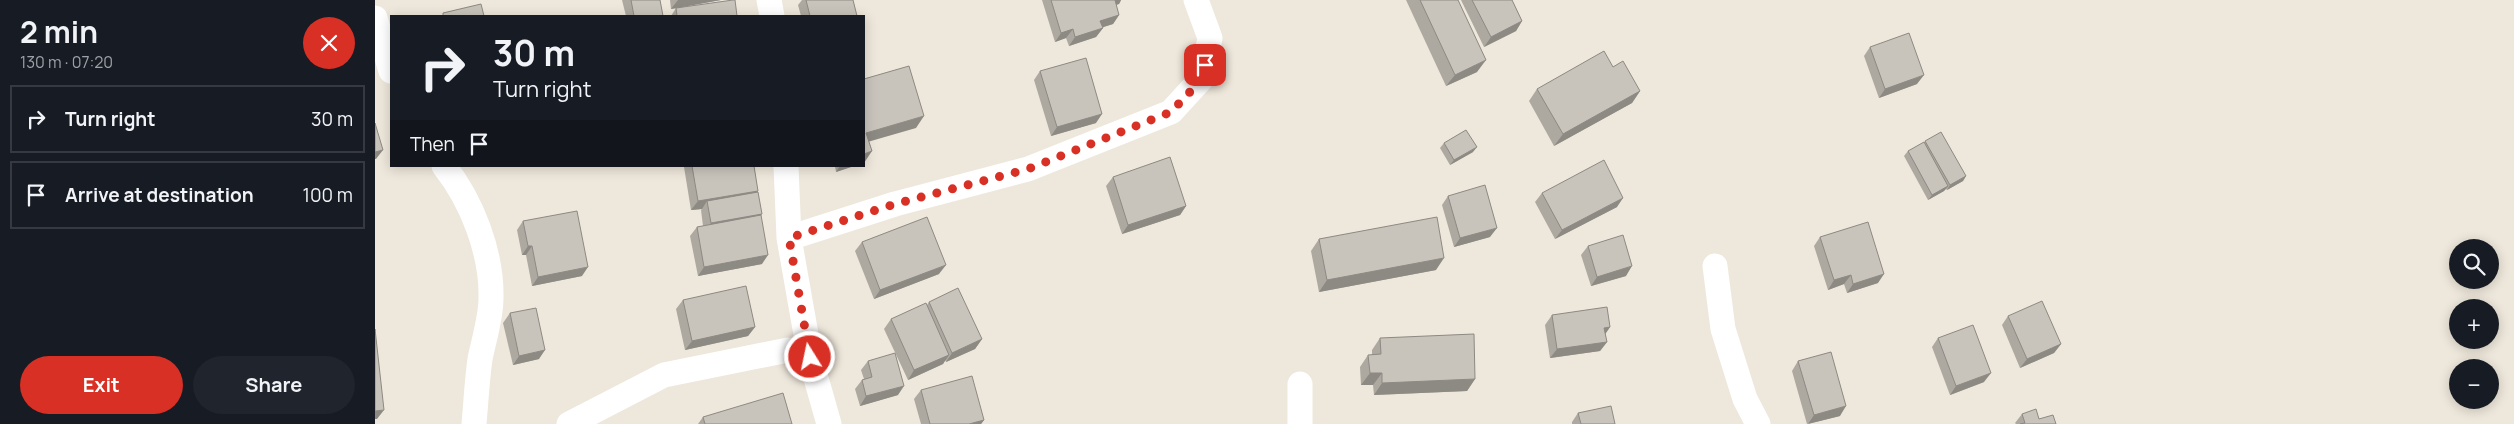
<!DOCTYPE html>
<meta charset="utf-8">
<style>
:root{--surface:#171b24;--page:#20242c;--text:#f1f3f6;--muted:#9ea1a6;--line:#363941;--accent:#d93025}
body{margin:0;font-family:Manrope,sans-serif;background:var(--page);color:var(--text);height:100vh;display:flex;flex-direction:column;font-size:19px;white-space:nowrap}
*{box-sizing:border-box;margin:0}
p{font-size:16px;color:var(--muted)}
.icon{flex:none;width:28px;height:28px;fill:none;stroke:currentColor;stroke-width:2;stroke-linecap:round;stroke-linejoin:round}
.map{position:relative;flex:1;overflow:hidden}
.sheet{display:flex;flex-direction:column;background:var(--surface);width:375px}
.sheet>*{flex:none}
.top-card{position:absolute;left:15px;top:15px;width:475px;height:152px;border-radius:0px;box-shadow:0 2px 12px #0003;background:#171b24;color:var(--text);overflow:hidden}
.fabs{position:absolute;left:2074px;top:239px;display:grid;gap:10px}
.fabs a{display:grid;place-items:center;width:50px;height:50px;border-radius:50%;background:var(--surface);box-shadow:0 2px 12px #0003;font-size:25px}
.pin{position:absolute;display:grid;place-items:center;width:42px;height:42px;color:#fff;margin:-21px;border-radius:10px;box-shadow:0 2px 8px #0006}
.me{position:absolute;width:55px;margin:-28px;rotate:350deg;stroke-linejoin:round;filter:drop-shadow(0 0 4px #0008)}
.turn{display:flex;align-items:center;gap:18px;height:105px;padding:0 20px;font-size:22px}
.turn .icon{width:65px;height:65px;stroke-width:2.5}
.turn b{display:block;font-size:35px;line-height:42px}
.then{display:flex;align-items:center;height:48px;padding:0 20px;background:#0003;gap:10px;font-size:19px}
.round{display:grid;place-items:center;flex:none;width:52px;height:52px;border-radius:26px;background:var(--page)}
.headline{display:flex;align-items:center;justify-content:space-between;height:85px;padding:0 20px}
h1{font-size:30px;font-weight:700;line-height:38px}
.primary-button{display:flex;gap:10px;margin-top:auto;padding:10px 20px}
.primary-button a{flex:1;height:58px;border-radius:30px;background:var(--accent);color:#fff;font-size:20px;font-weight:700;line-height:58px;text-align:center}
.primary-button a+a{background:var(--page);color:var(--text)}
ul{padding:0;list-style:none}
li{display:flex;align-items:center;gap:15px;height:68px;margin:0 10px 8px;padding:0 10px;border:2px solid var(--line);border-radius:0px}
li div{flex:1}
li b{display:block;font-size:19px}
li em{font-style:normal}
main{display:flex;flex:1;min-height:0}
.map>svg:first-child{display:block}
</style>
<main>
<section class="sheet">
<div class="headline"><div><h1>2 min</h1><p>130 m · 07:20</p></div><a class="round" style="background:#d93025;color:#fff"><svg class="icon" aria-label="close" viewBox="0 0 24 24"><path d="M6 6l12 12M18 6L6 18"/></svg></a></div>
<ul>
<li><svg class="icon" aria-label="right" viewBox="0 0 24 24"><path d="M7 20v-9h11M14 6l5 5-5 5"/></svg><div><b>Turn right</b></div><em>30 m</em></li>
<li><svg class="icon" aria-label="arrive" viewBox="0 0 24 24"><path d="M6 21V4h12l-3 4 3 4H6"/></svg><div><b>Arrive at destination</b></div><em>100 m</em></li>
</ul>
<div class="primary-button"><a>Exit</a><a>Share</a></div>
</section>
<div class="map">
<svg width="2139" height="424" viewBox="0 0 2139 424">
<rect width="100%" height="100%" fill="#eee7db"/>
<g fill="none" stroke-linecap="round" stroke-linejoin="round">
<!-- minor -->
<path stroke="#fff" stroke-width="25" d="M 394,0 L 397,16
M 0,18 L 16,71
M 69,166 C 97,201 117,253 116,298 C 116,318 109,339 105,359 C 102,380 101,402 99,424
M 411,166 L 414,238 L 435,357 L 454,424
M 414,238 L 520,204 L 653,169 L 796,112 L 827,78 L 835,38 L 821,0
M 1340,266 L 1348,329 L 1370,399 L 1383,424
M 194,424 L 289,375 L 413,350 L 435,357
M 925,424 L 925,384"/>
</g>
<!-- wall -->
<path fill="#ada9a1" d="M 247,0 L 285,0 L 288,16 L 251,16 Z
M 295,0 L 346,0 L 307,7 L 362,16 L 296,16 L 301,8 L 296,9 Z
M 427,0 L 478,0 L 482,16 L 426,16 L 423,5 Z
M 667,0 L 746,0 L 744,4 L 741,5 L 744,15 L 738,24 L 728,27 L 728,28 L 721,37 L 694,46 L 691,38 L 680,42 Z
M 1031,0 L 1083,0 L 1102,72 L 1071,86 Z
M 1086,0 L 1137,0 L 1147,21 L 1141,31 L 1109,47 Z
M 1495,47 L 1542,84 L 1504,98 L 1489,56 Z
M 665,71 L 721,123 L 676,136 L 659,80 Z
M 1162,89 L 1265,91 L 1257,103 L 1179,146 L 1154,101 Z
M 1550,141 L 1591,176 L 1588,181 L 1572,190 L 1571,189 L 1569,191 L 1553,200 L 1529,156 L 1533,151 L 1549,143 Z
M 1069,143 L 1098,152 L 1075,165 L 1065,148 Z
M 309,166 L 379,166 L 386,215 L 387,264 L 323,276 L 315,236 L 322,227 L 328,226 L 326,210 L 327,209 L 316,210 L 309,167 Z
M 460,166 L 479,166 L 461,172 Z
M 738,177 L 811,206 L 805,215 L 747,234 L 731,186 Z
M 1167,193 L 1242,207 L 1180,239 L 1160,202 Z
M 1073,196 L 1115,237 L 1079,247 L 1067,205 Z
M 148,221 L 207,276 L 157,286 L 151,255 L 147,255 L 142,230 Z
M 1445,237 L 1503,283 L 1472,293 L 1469,284 L 1453,290 L 1439,246 Z
M 944,239 L 1061,270 L 944,292 L 936,251 Z
M 487,242 L 564,274 L 499,299 L 480,251 Z
M 1213,246 L 1251,276 L 1216,286 L 1206,255 Z
M 308,300 L 380,327 L 373,336 L 310,350 L 301,309 Z
M 554,302 L 607,339 L 600,349 L 571,362 L 570,360 L 568,364 L 533,380 L 509,329 L 516,319 L 552,305 Z
M 135,313 L 164,359 L 138,365 L 128,323 Z
M 1177,315 L 1235,327 L 1230,334 L 1232,342 L 1225,351 L 1175,358 L 1170,325 Z
M 1633,316 L 1686,344 L 1679,353 L 1645,368 L 1627,325 Z
M 1005,338 L 1100,379 L 1092,391 L 999,395 L 998,385 L 986,385 L 985,367 L 993,355 L 997,355 L 997,350 Z
M 1563,338 L 1609,382 L 1575,395 L 1557,347 Z
M 493,361 L 523,395 L 485,406 L 480,389 L 487,380 L 489,379 L 486,370 Z
M 1423,361 L 1465,416 L 1432,424 L 1417,371 Z
M 546,390 L 609,420 L 606,424 L 546,424 L 539,399 Z
M 1203,413 L 1240,424 L 1197,424 L 1197,422 Z
M 1647,414 L 1681,424 L 1641,424 L 1640,423 Z
M 328,417 L 417,424 L 323,424 Z"/>
<!-- shaded-wall -->
<path fill="#8d8983" d="M 303,0 L 346,0 L 296,9 Z
M 738,0 L 746,0 L 744,4 L 733,7 Z
M 744,15 L 738,24 L 719,30 L 725,21 Z
M 1147,21 L 1141,31 L 1109,47 L 1116,37 Z
M 728,28 L 721,37 L 694,46 L 700,37 Z
M 698,29 L 691,38 L 680,42 L 686,33 Z
M 1111,60 L 1102,72 L 1071,86 L 1080,75 Z
M 1549,75 L 1542,84 L 1504,98 L 1510,89 Z
M 1265,91 L 1257,103 L 1179,146 L 1188,134 Z
M 727,114 L 721,123 L 676,136 L 682,127 Z
M 549,116 L 541,128 L 489,143 L 491,133 Z
M 1102,147 L 1098,152 L 1075,165 L 1079,160 Z
M 8,150 L 1,159 L 0,159 L 0,152 Z
M 497,151 L 489,163 L 489,154 Z
M 465,166 L 479,166 L 461,172 Z
M 1591,176 L 1588,181 L 1572,190 L 1575,185 Z
M 1573,186 L 1569,191 L 1553,200 L 1557,195 Z
M 383,191 L 376,200 L 332,201 L 327,209 L 316,210 L 323,201 Z
M 1248,198 L 1242,207 L 1180,239 L 1187,230 Z
M 811,206 L 805,215 L 747,234 L 753,225 Z
M 387,214 L 380,223 L 330,232 L 336,223 Z
M 1122,228 L 1115,237 L 1079,247 L 1085,238 Z
M 153,246 L 157,246 L 151,255 L 147,255 Z
M 393,255 L 387,264 L 323,276 L 329,267 Z
M 1069,258 L 1061,270 L 944,292 L 952,280 Z
M 571,265 L 564,274 L 499,299 L 505,290 Z
M 1257,266 L 1251,276 L 1216,286 L 1222,277 Z
M 213,267 L 207,276 L 157,286 L 163,277 Z
M 1509,274 L 1503,283 L 1472,293 L 1478,284 Z
M 1476,275 L 1469,284 L 1453,290 L 1459,280 Z
M 380,327 L 373,336 L 310,350 L 317,341 Z
M 1235,327 L 1229,336 L 1229,328 Z
M 607,339 L 600,349 L 571,362 L 577,353 Z
M 1232,342 L 1225,351 L 1175,358 L 1182,349 Z
M 1686,344 L 1679,353 L 1645,368 L 1652,359 Z
M 170,350 L 164,359 L 138,365 L 144,356 Z
M 574,355 L 568,364 L 533,380 L 539,370 Z
M 995,373 L 1007,373 L 998,385 L 986,385 Z
M 1616,373 L 1609,382 L 1575,395 L 1581,386 Z
M 1100,379 L 1092,391 L 999,395 L 1007,383 Z
M 529,386 L 523,395 L 485,406 L 491,396 Z
M 1471,406 L 1465,416 L 1433,424 L 1439,415 Z
M 9,410 L 2,419 L 0,419 L 0,411 Z
M 609,420 L 606,424 L 594,424 Z"/>
<!-- building -->
<path fill="#c9c4bb" stroke="#8d8983" d="M 256,0 L 285,0 L 288,16 L 259,16 Z
M 358,0 L 360,0 L 362,16 L 302,16 L 301,8 Z
M 431,0 L 478,0 L 482,16 L 435,16 Z
M 676,0 L 740,0 L 744,15 L 725,21 L 728,28 L 700,37 L 698,29 L 686,33 Z
M 1045,0 L 1083,0 L 1111,60 L 1080,75 Z
M 1097,0 L 1137,0 L 1147,21 L 1116,37 Z
M 106,4 L 109,16 L 68,16 L 68,13 Z
M 1534,33 L 1549,75 L 1510,89 L 1495,47 Z
M 1229,51 L 1238,67 L 1248,61 L 1265,91 L 1188,134 L 1162,89 Z
M 711,58 L 727,114 L 682,127 L 665,71 Z
M 534,66 L 549,116 L 491,133 L 497,151 L 489,154 L 489,79 Z
M 0,123 L 8,150 L 0,152 Z
M 1091,130 L 1102,147 L 1079,160 L 1069,143 Z
M 1566,132 L 1591,176 L 1575,185 L 1550,141 Z
M 1549,142 L 1573,186 L 1557,195 L 1533,151 Z
M 795,157 L 811,206 L 753,225 L 738,177 Z
M 1229,160 L 1248,198 L 1187,230 L 1167,193 Z
M 317,166 L 379,166 L 383,191 L 323,201 Z
M 1110,185 L 1122,228 L 1085,238 L 1073,196 Z
M 383,192 L 387,214 L 336,223 L 332,201 Z
M 202,211 L 213,267 L 163,277 L 157,246 L 153,246 L 148,221 Z
M 386,215 L 393,255 L 329,267 L 322,227 Z
M 552,217 L 571,265 L 505,290 L 487,242 Z
M 1062,217 L 1069,258 L 952,280 L 944,239 Z
M 1493,222 L 1509,274 L 1478,284 L 1476,275 L 1459,280 L 1445,237 Z
M 1248,235 L 1257,266 L 1222,277 L 1213,246 Z
M 371,286 L 380,327 L 317,341 L 308,300 Z
M 583,288 L 607,339 L 577,353 L 554,302 Z
M 1667,301 L 1686,344 L 1652,359 L 1633,316 Z
M 551,303 L 574,355 L 539,370 L 516,319 Z
M 1232,307 L 1235,327 L 1229,328 L 1232,342 L 1182,349 L 1177,315 Z
M 161,308 L 170,350 L 144,356 L 135,313 Z
M 1598,325 L 1616,373 L 1581,386 L 1563,338 Z
M 0,329 L 9,410 L 0,411 Z
M 1099,334 L 1100,379 L 1007,383 L 1007,373 L 995,373 L 993,355 L 1006,354 L 1005,338 Z
M 1456,352 L 1471,406 L 1439,415 L 1423,361 Z
M 520,353 L 529,386 L 491,396 L 487,380 L 497,377 L 493,361 Z
M 597,376 L 609,420 L 594,424 L 555,424 L 546,390 Z
M 408,393 L 417,424 L 330,424 L 328,417 Z
M 1236,406 L 1240,424 L 1206,424 L 1203,413 Z
M 1661,409 L 1664,419 L 1678,415 L 1681,424 L 1645,424 L 1650,423 L 1647,414 Z"/>
<g fill="none" stroke-linecap="round" stroke-linejoin="round">
<!-- route -->
<path stroke="#d93025" stroke-width="9" stroke-dasharray="0 16.2" d="M 435,357 L 414,238 L 520,204 L 653,169 L 796,112 L 828,78 L 830,65"/>
</g>
</svg>
<div class="fabs">
<a><svg class="icon" aria-label="search" viewBox="0 0 24 24"><circle cx="10" cy="10" r="6"/><path d="M15 15l6 6"/></svg></a>
<a>+</a>
<a>−</a>
</div>
<div class="pin" style="left:830px;top:65px;background:#d93025"><svg class="icon" aria-label="arrive" viewBox="0 0 24 24"><path d="M6 21V4h12l-3 4 3 4H6"/></svg></div>
<svg class="me" style="left:435px;top:357px" viewBox="-20 -20 40 40"><circle r="17" fill="#d93025" stroke="#fff" stroke-width="3"/><path d="M0-11L8 9 0 5-8 9z" fill="#fff"/></svg>
<div class="top-card">
<div class="turn"><svg class="icon" aria-label="right" viewBox="0 0 24 24"><path d="M7 20v-9h11M14 6l5 5-5 5"/></svg><div><b>30 m</b>Turn right</div></div>
<div class="then">Then<svg class="icon" aria-label="arrive" viewBox="0 0 24 24"><path d="M6 21V4h12l-3 4 3 4H6"/></svg></div>
</div>
</div>
</main>
